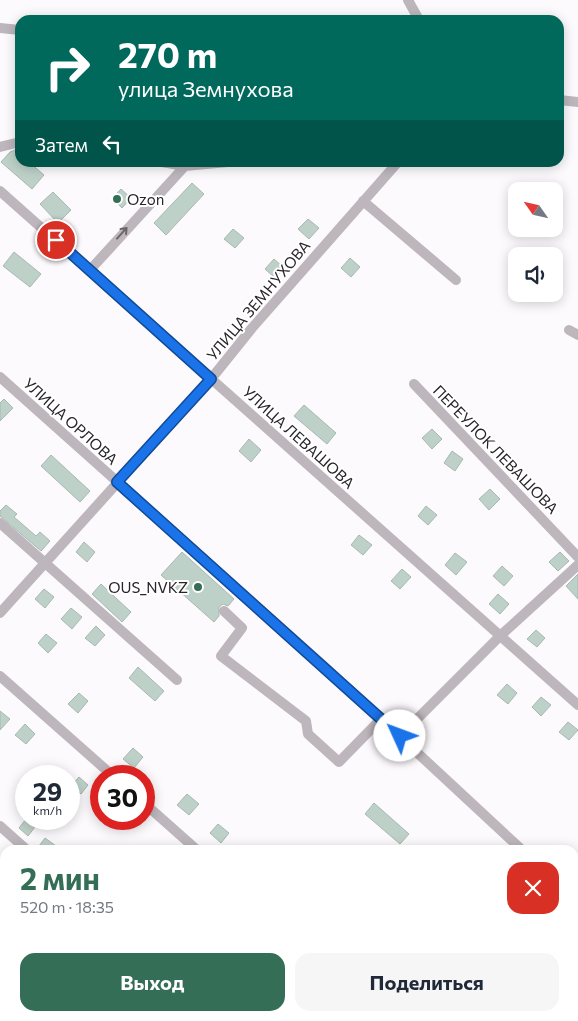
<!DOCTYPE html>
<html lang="ru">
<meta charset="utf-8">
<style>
:root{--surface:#fff;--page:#f6f6f7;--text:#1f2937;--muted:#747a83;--accent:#346e57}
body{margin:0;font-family:Commissioner,sans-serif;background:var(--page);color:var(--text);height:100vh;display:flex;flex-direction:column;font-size:19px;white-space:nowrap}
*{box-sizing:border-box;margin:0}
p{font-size:16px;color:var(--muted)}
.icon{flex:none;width:28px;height:28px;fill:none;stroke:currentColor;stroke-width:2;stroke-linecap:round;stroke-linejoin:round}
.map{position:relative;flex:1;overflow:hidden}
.side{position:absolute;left:0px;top:845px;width:579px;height:176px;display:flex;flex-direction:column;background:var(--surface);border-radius:15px 15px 0 0;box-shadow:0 2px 12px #0003}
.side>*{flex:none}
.hud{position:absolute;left:15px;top:15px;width:549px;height:152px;border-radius:15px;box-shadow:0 2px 12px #0003;background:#00695c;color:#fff;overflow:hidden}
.needle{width:32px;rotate:304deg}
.tools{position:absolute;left:508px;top:182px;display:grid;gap:10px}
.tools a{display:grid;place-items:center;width:55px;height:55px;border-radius:10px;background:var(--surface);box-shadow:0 2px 12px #0003;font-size:25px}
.speed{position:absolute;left:15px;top:765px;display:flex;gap:10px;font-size:25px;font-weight:700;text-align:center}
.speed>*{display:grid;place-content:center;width:65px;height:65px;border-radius:50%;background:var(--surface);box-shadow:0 2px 12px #0003;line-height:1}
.speed small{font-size:12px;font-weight:400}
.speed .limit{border:8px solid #d22;background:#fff;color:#111}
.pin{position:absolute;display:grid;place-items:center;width:42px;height:42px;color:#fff;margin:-21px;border:2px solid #fff;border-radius:50%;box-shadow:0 1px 5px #0007}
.me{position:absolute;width:55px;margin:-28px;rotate:313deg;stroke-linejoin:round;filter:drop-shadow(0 0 4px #0008)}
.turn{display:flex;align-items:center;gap:18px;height:105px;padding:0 20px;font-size:22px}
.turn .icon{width:65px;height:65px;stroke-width:2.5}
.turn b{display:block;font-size:35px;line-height:42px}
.then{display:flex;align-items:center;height:48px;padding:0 20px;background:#0003;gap:10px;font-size:19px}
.round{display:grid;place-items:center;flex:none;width:52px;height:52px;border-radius:15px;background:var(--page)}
.summary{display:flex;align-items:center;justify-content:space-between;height:85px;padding:0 20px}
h1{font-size:30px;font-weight:700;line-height:38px;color:var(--accent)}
.cta{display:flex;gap:10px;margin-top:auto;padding:10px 20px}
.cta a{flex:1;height:58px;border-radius:15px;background:var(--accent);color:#fff;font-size:20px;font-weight:700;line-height:58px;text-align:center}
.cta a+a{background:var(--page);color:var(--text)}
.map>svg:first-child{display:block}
</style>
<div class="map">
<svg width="578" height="1021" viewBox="0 0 578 1021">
<rect width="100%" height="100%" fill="#fdfafd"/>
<!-- building -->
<path fill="#bed1c8" stroke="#a6b9b0" d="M 15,150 L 20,154 L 20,162 L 29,162 L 44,175 L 32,189 L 1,162 L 10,152 Z
M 192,183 L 204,194 L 166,235 L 154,223 Z
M 121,189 L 131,198 L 122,208 L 112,198 Z
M 53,192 L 71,210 L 58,223 L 40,204 Z
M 308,219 L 319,228 L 309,239 L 298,229 Z
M 233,229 L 244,238 L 235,248 L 224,239 Z
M 14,252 L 41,274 L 30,287 L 3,266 Z
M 350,258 L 360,267 L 351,277 L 341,268 Z
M 274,259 L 284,268 L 275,278 L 265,269 Z
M 4,399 L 13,408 L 0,421 L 0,403 Z
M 304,405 L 336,433 L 327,444 L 294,416 Z
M 432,429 L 442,439 L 432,449 L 422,438 Z
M 249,439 L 261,450 L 251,462 L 239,451 Z
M 452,451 L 463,459 L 455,471 L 444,463 Z
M 51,455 L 90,491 L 80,502 L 41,466 Z
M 490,489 L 500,499 L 489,510 L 479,499 Z
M 6,505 L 17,514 L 14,517 L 36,536 L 40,532 L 50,541 L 41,551 L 0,516 L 0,511 Z
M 426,506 L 437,515 L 428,525 L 418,516 Z
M 359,535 L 372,545 L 363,555 L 351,545 Z
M 84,542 L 95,552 L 87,562 L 76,552 Z
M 182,552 L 234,599 L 228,606 L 223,604 L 219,607 L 219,616 L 214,622 L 161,575 Z
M 560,552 L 569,561 L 558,571 L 549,562 Z
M 455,553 L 467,562 L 456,575 L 445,565 Z
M 502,566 L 513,576 L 504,586 L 493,576 Z
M 402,569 L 411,577 L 400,589 L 391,581 Z
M 578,574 L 578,599 L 566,586 Z
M 101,584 L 131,612 L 122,622 L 92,594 Z
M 44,589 L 54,597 L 45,608 L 35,599 Z
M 498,594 L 509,604 L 500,614 L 489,604 Z
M 71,608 L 82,617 L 72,629 L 61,619 Z
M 96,626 L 105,635 L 95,646 L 85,638 Z
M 536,630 L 545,638 L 537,647 L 527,639 Z
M 46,634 L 57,643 L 48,653 L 38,643 Z
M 138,667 L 164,691 L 155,701 L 129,678 Z
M 507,684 L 517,693 L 508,704 L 497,695 Z
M 79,693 L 88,701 L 78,713 L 68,704 Z
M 541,697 L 551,705 L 541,716 L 532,707 Z
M 0,711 L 10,719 L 0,730 Z
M 568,722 L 578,730 L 569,740 L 559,732 Z
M 25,724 L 35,734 L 26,744 L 15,735 Z
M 133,748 L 143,757 L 134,768 L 123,759 Z
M 79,777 L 88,785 L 81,794 L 71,786 Z
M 187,794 L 199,804 L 189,815 L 177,805 Z
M 374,803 L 409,834 L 400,844 L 365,814 Z
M 26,819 L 35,827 L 28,836 L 19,828 Z
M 218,824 L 229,833 L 221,843 L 210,833 Z
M 45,838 L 56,846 L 53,850 L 36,850 Z"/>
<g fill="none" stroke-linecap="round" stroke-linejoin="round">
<!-- minor -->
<path stroke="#bdb6bc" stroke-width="10" d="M 408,0 L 419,20
M 0,28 L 20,30
M 559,100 L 578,102
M 0,147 L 20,142
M 162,162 L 185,166 L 228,162
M 0,191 L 578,705
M 363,201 L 456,280
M 90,270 L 185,166
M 569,330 L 578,335
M 0,377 L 327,669 L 522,850
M 414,384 L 578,557
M 0,523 L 177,680
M 224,611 L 242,628 L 221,656 L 306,721 L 308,734 L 339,762 L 381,719
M 0,613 L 211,379 L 252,328 L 398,162
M 0,676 L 113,776
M 400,736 L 500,636 L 578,565
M 144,803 L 197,850
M 0,826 L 27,850
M 574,887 L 578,887
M 574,927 L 578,945
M 0,968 L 5,973
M 51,1016 L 56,1021
M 216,1016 L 222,1021
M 385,1016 L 390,1021"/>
</g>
<!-- one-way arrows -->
<defs><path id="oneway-shaft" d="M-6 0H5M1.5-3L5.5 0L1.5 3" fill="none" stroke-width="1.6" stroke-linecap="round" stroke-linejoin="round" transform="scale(1.25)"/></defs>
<use stroke="#6c666b" href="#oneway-shaft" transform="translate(122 233) rotate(-48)"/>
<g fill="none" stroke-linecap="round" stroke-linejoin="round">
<!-- route casing -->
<g stroke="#114b97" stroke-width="12">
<path id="route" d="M 56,240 L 211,379 L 117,482 L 400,736"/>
</g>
<!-- route -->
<use href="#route" stroke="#1a73e8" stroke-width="9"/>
</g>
<!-- markers -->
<g fill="#346e57" stroke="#fff" stroke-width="2">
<circle cx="117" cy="199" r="5"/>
<circle cx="198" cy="587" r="5"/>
</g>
<g text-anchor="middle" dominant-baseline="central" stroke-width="4" stroke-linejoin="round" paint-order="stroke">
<!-- poi labels -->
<g font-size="15" fill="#292429" stroke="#fff" text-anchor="start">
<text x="127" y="199">Ozon</text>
<text x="188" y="587" text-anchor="end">OUS_NVKZ</text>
</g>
<!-- street labels -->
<g font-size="15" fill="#292429" stroke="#fff">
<text transform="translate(258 300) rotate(-50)">УЛИЦА ЗЕМНУХОВА</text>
<text transform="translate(71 421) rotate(42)">УЛИЦА ОРЛОВА</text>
<text transform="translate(299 437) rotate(42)">УЛИЦА ЛЕВАШОВА</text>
<text transform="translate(496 449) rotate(46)">ПЕРЕУЛОК ЛЕВАШОВА</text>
</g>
</g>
</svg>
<div class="tools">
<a><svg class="needle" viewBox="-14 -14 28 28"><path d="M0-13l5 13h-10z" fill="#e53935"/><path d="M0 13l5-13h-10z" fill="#747a83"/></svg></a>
<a><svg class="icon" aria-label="sound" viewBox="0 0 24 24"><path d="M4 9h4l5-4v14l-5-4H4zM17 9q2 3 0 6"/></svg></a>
</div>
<div class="speed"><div>29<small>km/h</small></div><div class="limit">30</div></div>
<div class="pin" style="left:56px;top:240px;background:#d93025"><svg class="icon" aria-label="arrive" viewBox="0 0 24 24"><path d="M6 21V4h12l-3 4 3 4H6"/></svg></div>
<svg class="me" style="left:400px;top:736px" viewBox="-20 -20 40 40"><circle r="19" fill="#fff"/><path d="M0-13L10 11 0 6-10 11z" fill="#1a73e8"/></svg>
<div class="hud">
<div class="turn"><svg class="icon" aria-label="right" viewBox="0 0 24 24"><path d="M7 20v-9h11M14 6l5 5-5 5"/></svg><div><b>270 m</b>улица Земнухова</div></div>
<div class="then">Затем<svg class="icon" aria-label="left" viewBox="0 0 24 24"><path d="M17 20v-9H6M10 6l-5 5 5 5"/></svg></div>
</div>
<section class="side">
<div class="summary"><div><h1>2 мин</h1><p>520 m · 18:35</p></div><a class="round" style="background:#d93025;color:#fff"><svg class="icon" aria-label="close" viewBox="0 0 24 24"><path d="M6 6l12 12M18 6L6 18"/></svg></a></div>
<div class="cta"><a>Выход</a><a>Поделиться</a></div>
</section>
</div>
